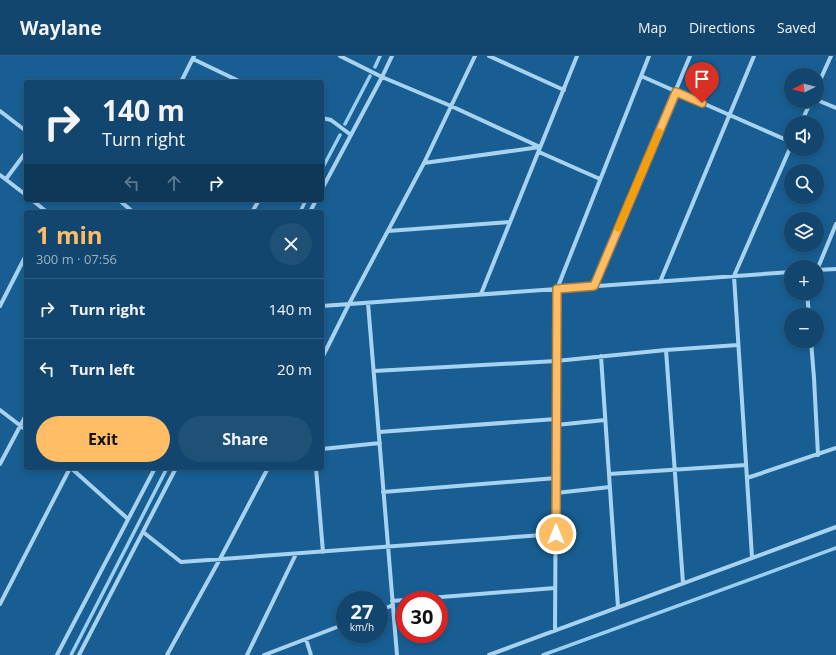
<!DOCTYPE html>
<meta charset="utf-8">
<style>
:root{--surface:#12466e;--page:#1f5076;--text:#f1f3f6;--muted:#9cb1c2;--line:#315e81;--accent:#ffbe66}
body{margin:0;font-family:"Open Sans",sans-serif;background:var(--page);color:var(--text);height:100vh;display:flex;flex-direction:column;font-size:15px;white-space:nowrap}
*{box-sizing:border-box;margin:0}
p{font-size:13px;color:var(--muted)}
.icon{flex:none;width:22px;height:22px;fill:none;stroke:currentColor;stroke-width:2;stroke-linecap:round;stroke-linejoin:round}
.map{position:relative;flex:1;overflow:hidden}
.side{position:absolute;left:24px;top:154px;width:300px;height:260px;display:flex;flex-direction:column;background:var(--surface);border-radius:4px;box-shadow:0 2px 6px #0003,0 0 0 1px var(--line)}
.side>*{flex:none}
.top-card{position:absolute;left:24px;top:24px;width:300px;height:122px;border-radius:4px;box-shadow:0 2px 6px #0003,0 0 0 1px var(--line);background:#12466e;color:var(--text);overflow:hidden}
.needle{width:26px;rotate:264deg}
.controls{position:absolute;left:784px;top:12px;display:grid;gap:8px}
.controls a{display:grid;place-items:center;width:40px;height:40px;border-radius:50%;background:var(--surface);box-shadow:0 2px 6px #0003,0 0 0 1px var(--line);font-size:20px}
.speed{position:absolute;left:336px;top:535px;display:flex;gap:8px;font-size:20px;font-weight:700;text-align:center}
.speed>*{display:grid;place-content:center;width:52px;height:52px;border-radius:50%;background:var(--surface);box-shadow:0 2px 6px #0003,0 0 0 1px var(--line);line-height:1}
.speed small{font-size:10px;font-weight:400}
.speed .limit{border:6px solid #d22;background:#fff;color:#111}
.pin{position:absolute;display:grid;place-items:center;width:34px;height:34px;color:#fff;margin:-41px -17px;border-radius:50% 50% 50% 0;rotate:-45deg;box-shadow:0 0 4px #0007}
.pin .icon{rotate:45deg}
.me{position:absolute;width:44px;margin:-22px;rotate:0deg;stroke-linejoin:round;filter:drop-shadow(0 0 3px #0008)}
.turn{display:flex;align-items:center;gap:14px;height:84px;padding:0 12px;font-size:18px}
.turn .icon{width:52px;height:52px;stroke-width:2.5}
.turn b{display:block;font-size:28px;line-height:34px}
.lanes{display:flex;align-items:center;height:38px;padding:0 12px;background:#0003;justify-content:center;gap:20px;direction:ltr}
.lanes .off{opacity:.35}
.round{display:grid;place-items:center;flex:none;width:42px;height:42px;border-radius:21px;background:var(--page)}
.overview{display:flex;align-items:center;justify-content:space-between;height:68px;padding:0 12px}
h1{font-size:24px;font-weight:700;line-height:30px;color:var(--accent)}
.action{display:flex;gap:8px;margin-top:auto;padding:8px 12px}
.action a{flex:1;height:46px;border-radius:24px;background:var(--accent);color:#111;font-size:16px;font-weight:700;line-height:46px;text-align:center}
.action a+a{background:var(--page);color:var(--text)}
ul{padding:0;list-style:none}
li{display:flex;align-items:center;gap:12px;height:60px;padding:0 12px;border-top:1px solid var(--line)}
li div{flex:1}
li b{display:block;font-size:15px}
li em{font-style:normal}
header{display:flex;align-items:center;gap:24px;box-sizing:border-box;height:56px;padding:0 20px;background:var(--surface);border-bottom:1px solid var(--line)}
header strong{font-size:19px}
nav{display:flex;gap:22px;margin-inline-start:auto;font-size:14px}
.map>svg:first-child{display:block}
</style>
<header>
<strong>Waylane</strong>
<nav><a>Map</a><a>Directions</a><a>Saved</a></nav>
</header>
<div class="map">
<svg width="836" height="599" viewBox="0 0 836 599">
<rect width="100%" height="100%" fill="#185e92"/>
<g fill="none" stroke-linecap="round" stroke-linejoin="round">
<!-- stream -->
<path stroke="#9acff2" stroke-width="3.5" d="M 375,11 L 380,0
M 345,68 L 370,20
M 322,113 L 340,79
M 300,156 L 306,144
M 71,599 L 167,412
M 543,599 L 836,492"/>
<!-- minor -->
<path stroke="#a7d2f0" stroke-width="4" d="M 340,0 L 382,21 L 451,50 L 540,91
M 489,0 L 564,34
M 193,3 L 241,26
M 641,20 L 791,86
M 181,26 L 194,0
M 817,31 L 831,0
M 817,44 L 836,52
M 0,55 L 26,75
M 322,62 L 331,64 L 351,79
M 801,67 L 811,45
M 539,96 L 600,123
M 424,107 L 540,91
M 0,119 L 26,139
M 6,123 L 26,96
M 322,133 L 382,21 L 392,0
M 32,144 L 47,156
M 119,144 L 133,156
M 252,156 L 259,144
M 310,156 L 316,144
M 388,175 L 510,166
M 817,214 L 836,168
M 817,214 L 836,213
M 660,226 L 754,0
M 594,230 L 690,0
M 807,237 L 809,259
M 481,238 L 577,0
M 368,247 L 397,599
M 0,250 L 26,199
M 322,250 L 791,216
M 811,285 L 814,322 L 818,399
M 666,294 L 683,527
M 601,300 L 618,551
M 322,302 L 349,248 L 424,107 L 475,0
M 374,315 L 556,305 L 666,294 L 738,289
M 0,354 L 26,374
M 556,369 L 605,364
M 379,376 L 556,363
M 322,393 L 380,387
M 0,408 L 26,359
M 71,412 L 128,463
M 316,412 L 323,496
M 609,418 L 746,409
M 747,422 L 836,392
M 383,436 L 556,422
M 556,437 L 610,431
M 143,476 L 181,506 L 556,478
M 752,501 L 734,220 L 791,90
M 392,545 L 555,532
M 0,548 L 70,412
M 379,555 L 393,549
M 555,574 L 557,233 L 649,0
M 306,583 L 311,599
M 57,599 L 155,412
M 79,599 L 176,412
M 167,599 L 220,503 L 268,412
M 247,599 L 296,498
M 264,599 L 345,568
M 489,599 L 836,471"/>
</g>
<g fill="none" stroke-linecap="round" stroke-linejoin="round">
<!-- route casing -->
<g stroke="#a67c42" stroke-width="10">
<path id="route" d="M 556,478 L 557,233 L 594,230 L 676,36 L 702,47"/>
</g>
<!-- route -->
<use href="#route" stroke="#ffbe66" stroke-width="7"/>
<!-- slow -->
<path stroke="#f59e0b" stroke-width="7" d="M 618,172 L 659,76"/>
</g>
</svg>
<div class="controls">
<a><svg class="needle" viewBox="-14 -14 28 28"><path d="M0-13l5 13h-10z" fill="#e53935"/><path d="M0 13l5-13h-10z" fill="#9cb1c2"/></svg></a>
<a><svg class="icon" aria-label="sound" viewBox="0 0 24 24"><path d="M4 9h4l5-4v14l-5-4H4zM17 9q2 3 0 6"/></svg></a>
<a><svg class="icon" aria-label="search" viewBox="0 0 24 24"><circle cx="10" cy="10" r="6"/><path d="M15 15l6 6"/></svg></a>
<a><svg class="icon" aria-label="layers" viewBox="0 0 24 24"><path d="M12 4l9 5-9 5-9-5zM3 14l9 5 9-5"/></svg></a>
<a>+</a>
<a>−</a>
</div>
<div class="speed"><div>27<small>km/h</small></div><div class="limit">30</div></div>
<div class="pin" style="left:702px;top:47px;background:#d93025"><svg class="icon" aria-label="arrive" viewBox="0 0 24 24"><path d="M6 21V4h12l-3 4 3 4H6"/></svg></div>
<svg class="me" style="left:556px;top:478px" viewBox="-20 -20 40 40"><circle r="17" fill="#ffbe66" stroke="#fff" stroke-width="3"/><path d="M0-11L8 9 0 5-8 9z" fill="#fff"/></svg>
<div class="top-card">
<div class="turn"><svg class="icon" aria-label="right" viewBox="0 0 24 24"><path d="M7 20v-9h11M14 6l5 5-5 5"/></svg><div><b>140 m</b>Turn right</div></div>
<div class="lanes"><svg class="icon off" aria-label="left" viewBox="0 0 24 24"><path d="M17 20v-9H6M10 6l-5 5 5 5"/></svg><svg class="icon off" aria-label="ahead" viewBox="0 0 24 24"><path d="M12 20V5M6 11l6-6 6 6"/></svg><svg class="icon" aria-label="right" viewBox="0 0 24 24"><path d="M7 20v-9h11M14 6l5 5-5 5"/></svg></div>
</div>
<section class="side">
<div class="overview"><div><h1>1 min</h1><p>300 m · 07:56</p></div><a class="round"><svg class="icon" aria-label="close" viewBox="0 0 24 24"><path d="M6 6l12 12M18 6L6 18"/></svg></a></div>
<ul>
<li><svg class="icon" aria-label="right" viewBox="0 0 24 24"><path d="M7 20v-9h11M14 6l5 5-5 5"/></svg><div><b>Turn right</b></div><em>140 m</em></li>
<li><svg class="icon" aria-label="left" viewBox="0 0 24 24"><path d="M17 20v-9H6M10 6l-5 5 5 5"/></svg><div><b>Turn left</b></div><em>20 m</em></li>
</ul>
<div class="action"><a>Exit</a><a>Share</a></div>
</section>
</div>
